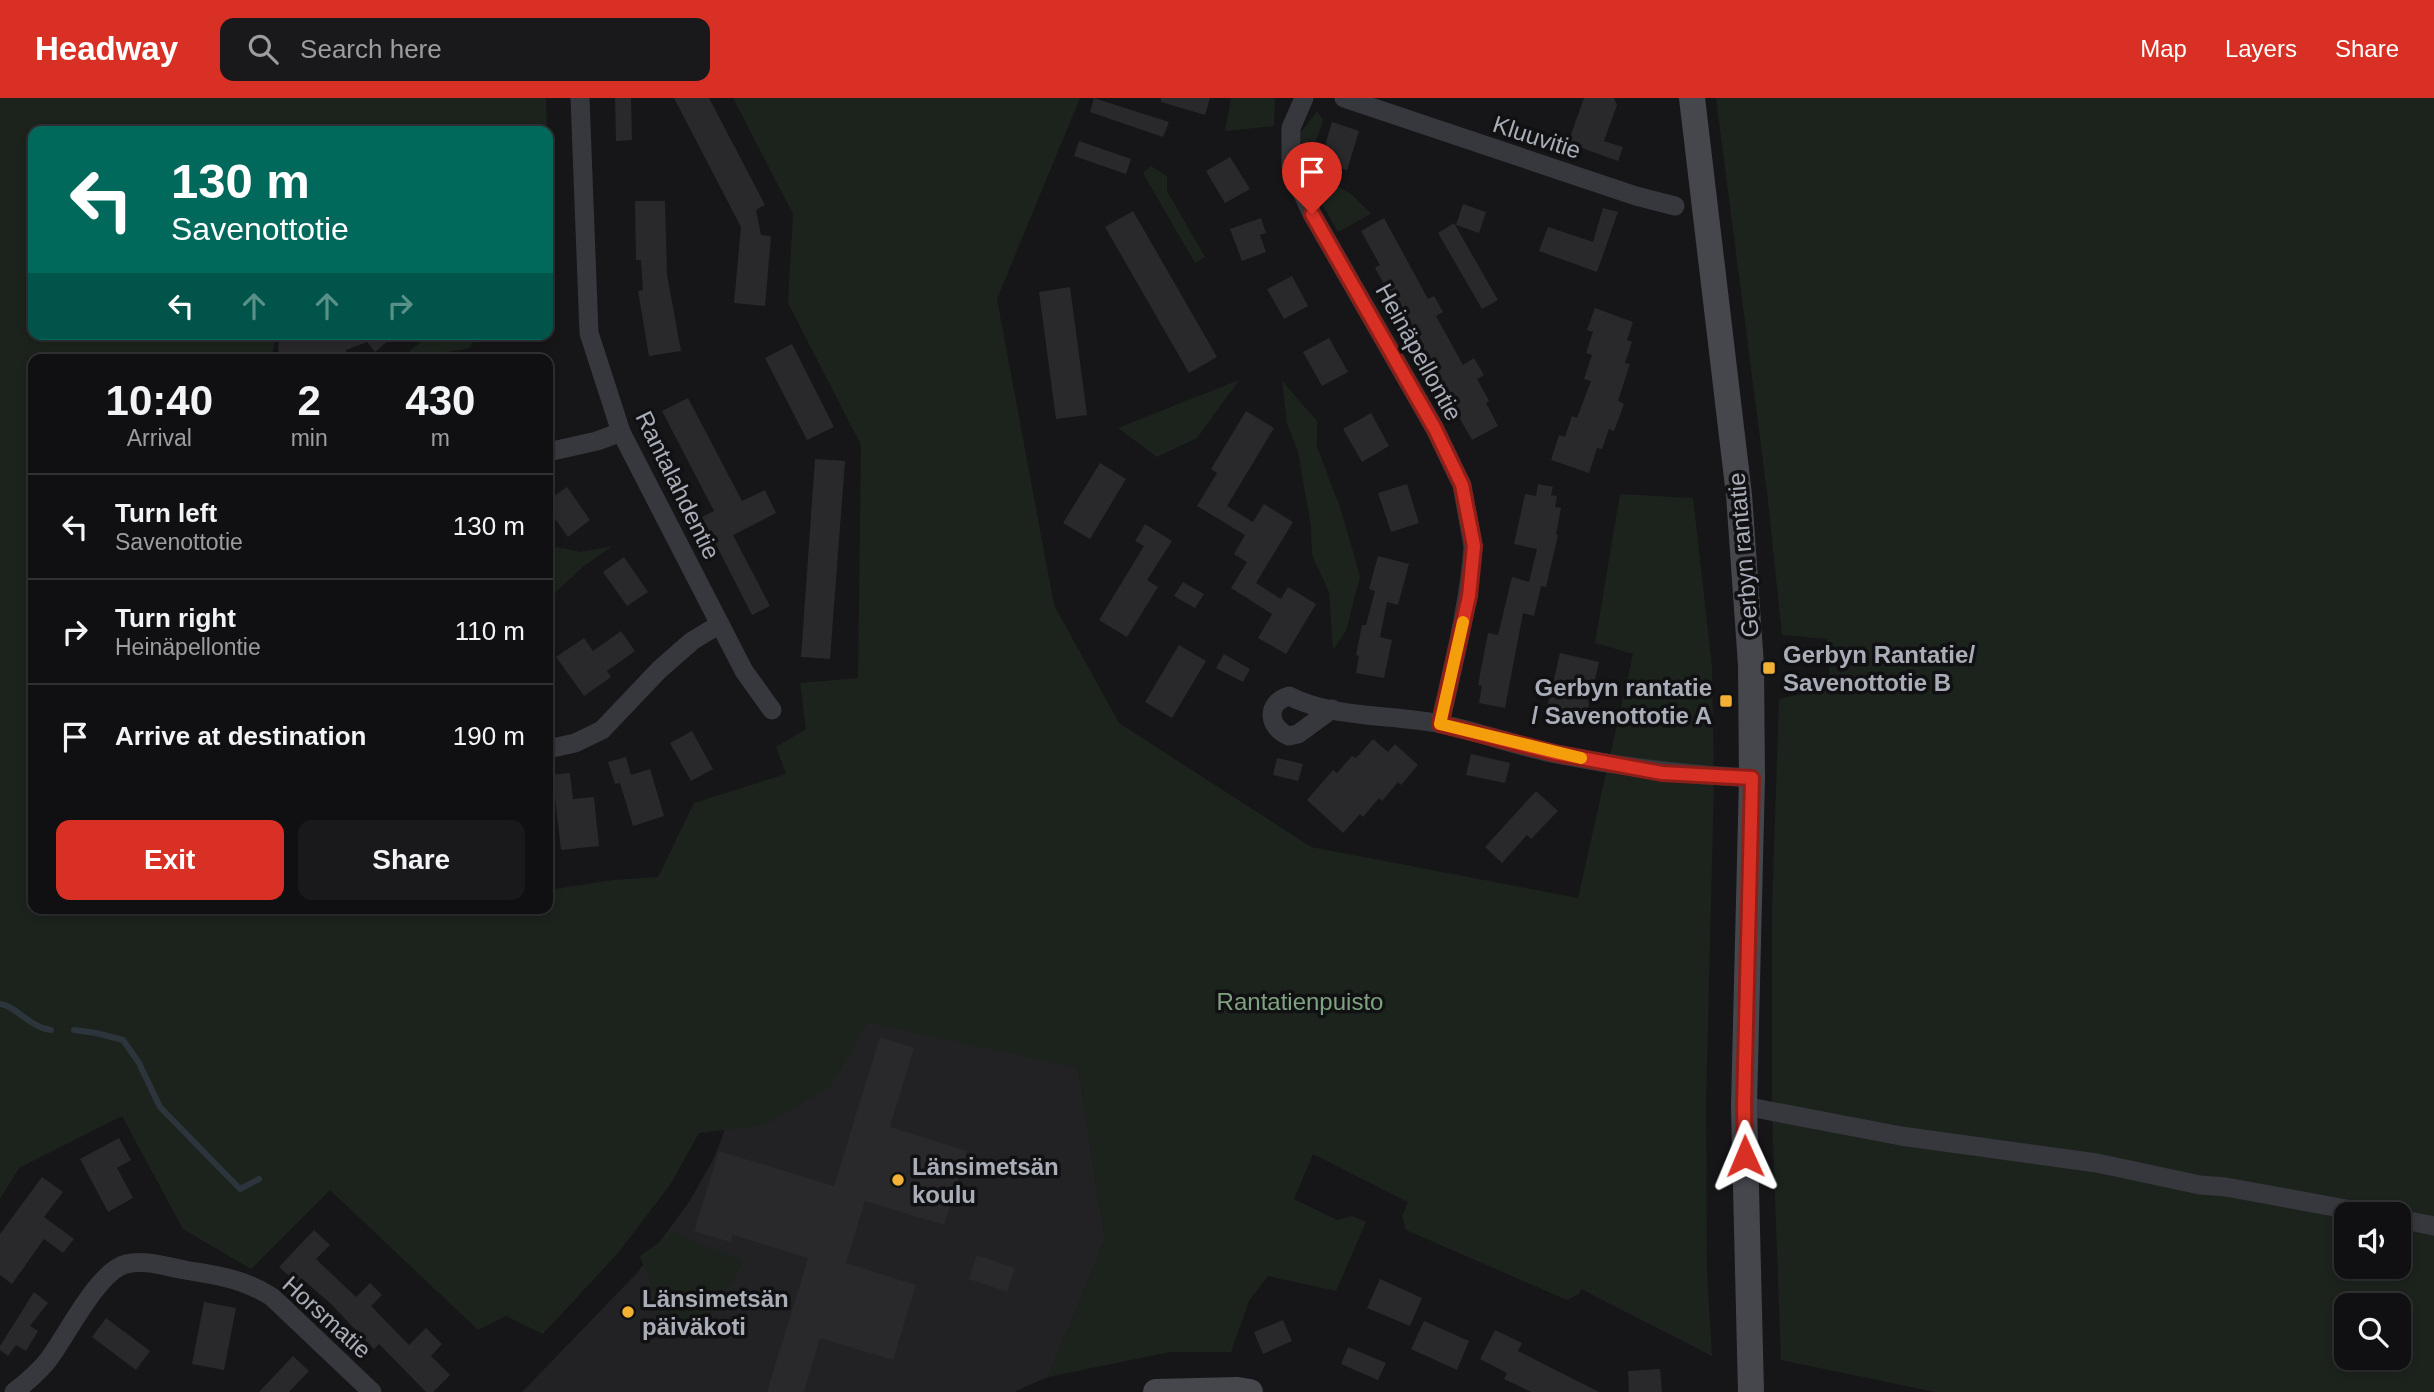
<!DOCTYPE html>
<meta charset="utf-8">
<style>
:root{--surface:#101012;--page:#19191b;--text:#f1f3f6;--muted:#9c9d9f;--line:#303032;--accent:#d93025}
body{margin:0;font-family:Helvetica,sans-serif;background:var(--page);color:var(--text);height:100vh;display:flex;flex-direction:column;font-size:26px;white-space:nowrap}
*{box-sizing:border-box;margin:0}
p{font-size:23px;color:var(--muted)}
.icon{flex:none;width:38px;height:38px;fill:none;stroke:currentColor;stroke-width:2;stroke-linecap:round;stroke-linejoin:round}
.map{position:relative;flex:1;overflow:hidden}
.panel{position:absolute;left:28px;top:256px;width:525px;height:560px;display:flex;flex-direction:column;background:var(--surface);border-radius:14px;box-shadow:0 4px 10px #0003,0 0 0 2px var(--line)}
.panel>*{flex:none}
.top-card{position:absolute;left:28px;top:28px;width:525px;height:214px;border-radius:14px;box-shadow:0 4px 10px #0003,0 0 0 2px var(--line);background:#00695c;color:#fff;overflow:hidden}
.tools{position:absolute;left:2334px;top:1104px;display:grid;gap:14px}
.tools a{display:grid;place-items:center;width:77px;height:77px;border-radius:14px;background:var(--surface);box-shadow:0 4px 10px #0003,0 0 0 2px var(--line);font-size:35px}
.pin{position:absolute;display:grid;place-items:center;width:60px;height:60px;color:#fff;margin:-72px -30px;border-radius:50% 50% 50% 0;rotate:-45deg;box-shadow:0 0 7px #0007}
.pin .icon{rotate:45deg}
.me{position:absolute;width:77px;margin:-38px;rotate:359deg;stroke-linejoin:round;filter:drop-shadow(0 0 5px #0008)}
.turn{display:flex;align-items:center;gap:24px;height:147px;padding:0 28px;font-size:32px}
.turn .icon{width:91px;height:91px;stroke-width:2.5}
.turn b{display:block;font-size:49px;line-height:60px}
.lanes{display:flex;align-items:center;height:66px;padding:0 28px;background:#0003;justify-content:center;gap:35px;direction:ltr}
.lanes .off{opacity:.35}
.eta{display:flex;justify-content:space-evenly;align-items:center;height:119px;text-align:center}
.eta b{font-size:42px;font-weight:700;line-height:49px}
.primary-button{display:flex;gap:14px;margin-top:auto;padding:14px 28px}
.primary-button a{flex:1;height:80px;border-radius:14px;background:var(--accent);color:#fff;font-size:28px;font-weight:700;line-height:80px;text-align:center}
.primary-button a+a{background:var(--page);color:var(--text)}
ul{padding:0;list-style:none}
li{display:flex;align-items:center;gap:21px;height:105px;padding:0 28px;border-top:2px solid var(--line)}
li div{flex:1}
li b{display:block;font-size:26px}
li em{font-style:normal}
header{display:flex;align-items:center;gap:42px;box-sizing:border-box;height:98px;padding:0 35px;background:var(--accent);color:#fff}
header strong{font-size:33px}
nav{display:flex;gap:38px;margin-inline-start:auto;font-size:24px}
.search{width:490px;height:63px;background:var(--page);display:flex;align-items:center;gap:18px;box-sizing:border-box;padding:0 24px;border-radius:14px;color:var(--muted);font-size:26px}
.map>svg:first-child{display:block}
</style>
<header>
<strong>Headway</strong>
<div class="search"><svg class="icon" aria-label="search" viewBox="0 0 24 24"><circle cx="10" cy="10" r="6"/><path d="M15 15l6 6"/></svg>Search here</div>
<nav><a>Map</a><a>Layers</a><a>Share</a></nav>
</header>
<div class="map">
<svg width="2434" height="1294" viewBox="0 0 2434 1294">
<rect width="100%" height="100%" fill="#161618"/>
<!-- built -->
<path fill="#222225" d="M 788,905 L 1078,969 L 1105,1143 L 1048,1279 L 1014,1294 L 522,1294 L 637,1175 L 689,1104 L 714,1060 L 770,913 Z"/>
<!-- green -->
<path fill="#1c231d" fill-rule="evenodd" d="M 0,0 L 546,0 L 547,33 L 33,33 L 33,236 L 277,236 L 271,261 L 33,261 L 33,810 L 548,810 L 548,792 L 613,782 L 658,779 L 694,705 L 786,676 L 776,649 L 806,631 L 800,585 L 858,580 L 861,347 L 788,205 L 793,116 L 733,0 L 1080,0 L 997,201 L 1054,507 L 1119,625 L 1311,749 L 1578,800 L 1633,556 L 1595,545 L 1620,396 L 1693,400 L 1712,569 L 1714,684 L 1706,1006 L 1707,1176 L 1712,1258 L 1581,1191 L 1579,1196 L 1567,1202 L 1406,1132 L 1402,1118 L 1408,1104 L 1313,1056 L 1294,1101 L 1337,1122 L 1352,1118 L 1366,1124 L 1336,1193 L 1268,1178 L 1249,1203 L 1231,1254 L 1170,1254 L 1048,1279 L 1105,1143 L 1078,970 L 868,925 L 830,989 L 764,1027 L 699,1035 L 670,1087 L 618,1155 L 543,1236 L 506,1218 L 478,1232 L 330,1092 L 251,1171 L 183,1131 L 122,1018 L 19,1070 L 0,1101 Z
M 1231,0 L 1275,0 L 1274,28 L 1225,33 Z
M 1716,0 L 2434,0 L 2434,1294 L 1935,1294 L 1781,1262 L 1772,1015 L 1772,810 L 1779,601 L 1830,589 L 1827,541 L 1782,537 L 1767,394 ZM 2347,1116 L 2399,1116 L 2399,1169 L 2347,1169 ZM 2347,1208 L 2399,1208 L 2399,1260 L 2347,1260 Z
M 1317,13 L 1323,22 L 1312,55 L 1325,80 L 1351,96 L 1371,116 L 1338,134 L 1303,72 L 1301,34 Z
M 1151,68 L 1167,78 L 1167,93 L 1205,159 L 1195,165 L 1143,75 Z
M 432,236 L 476,236 L 470,250 L 436,256 L 433,261 L 408,261 L 410,252 Z
M 1239,282 L 1197,340 L 1157,359 L 1118,330 Z
M 1282,283 L 1317,323 L 1317,349 L 1341,412 L 1360,478 L 1346,533 L 1333,552 L 1329,494 L 1312,457 L 1311,429 L 1298,353 L 1287,325 Z
M 548,447 L 580,454 L 613,448 L 584,468 L 548,501 Z
M 674,1134 L 743,1164 L 708,1220 L 679,1229 L 660,1210 L 640,1158 Z"/>
<g fill="none" stroke-linecap="round" stroke-linejoin="round">
<!-- stream -->
<path stroke="#2c353c" stroke-width="6" d="M 0,906 C 15,907 29,929 51,932
M 74,932 L 96,935 L 123,942 L 139,965 L 160,1009 L 240,1091 L 259,1081"/>
</g>
<!-- building -->
<path fill="#29292c" d="M 615,0 L 631,0 L 632,42 L 616,43 Z
M 674,0 L 709,0 L 765,107 L 756,112 L 761,137 L 771,138 L 765,208 L 734,205 L 741,129 Z
M 1094,0 L 1169,24 L 1163,39 L 1090,14 Z
M 1161,0 L 1210,0 L 1205,17 L 1161,4 Z
M 1584,0 L 1614,0 L 1617,7 L 1604,43 L 1623,49 L 1618,63 L 1568,45 Z
M 1332,24 L 1359,33 L 1347,72 L 1320,64 Z
M 1079,43 L 1131,61 L 1126,76 L 1074,58 Z
M 1230,59 L 1250,91 L 1225,105 L 1206,73 Z
M 635,103 L 665,103 L 667,177 L 681,253 L 649,258 L 638,193 L 643,192 L 641,162 L 636,162 Z
M 1463,106 L 1486,114 L 1479,135 L 1456,127 Z
M 1603,110 L 1618,114 L 1597,174 L 1539,153 L 1548,129 L 1593,144 Z
M 1133,113 L 1217,259 L 1189,275 L 1105,129 Z
M 1261,120 L 1266,135 L 1260,137 L 1266,154 L 1242,163 L 1230,131 Z
M 1384,120 L 1428,201 L 1434,198 L 1443,214 L 1436,218 L 1463,267 L 1474,260 L 1484,277 L 1477,281 L 1489,303 L 1486,305 L 1498,328 L 1472,342 L 1375,170 L 1380,167 L 1361,133 Z
M 1454,125 L 1498,202 L 1482,211 L 1438,135 Z
M 1292,178 L 1308,208 L 1284,221 L 1267,191 Z
M 1070,189 L 1087,317 L 1056,321 L 1039,194 Z
M 1595,210 L 1633,224 L 1627,242 L 1632,244 L 1625,265 L 1630,266 L 1618,303 L 1624,306 L 1614,333 L 1609,331 L 1602,351 L 1597,350 L 1589,375 L 1551,362 L 1559,337 L 1565,339 L 1572,318 L 1577,320 L 1591,283 L 1584,281 L 1592,257 L 1586,255 L 1593,234 L 1587,232 Z
M 307,236 L 396,236 L 375,254 L 367,244 L 346,252 L 346,261 L 279,261 L 278,239 Z
M 1329,240 L 1348,274 L 1322,288 L 1303,254 Z
M 792,246 L 834,329 L 807,342 L 765,260 Z
M 688,300 L 742,403 L 765,392 L 776,415 L 733,437 L 770,508 L 752,517 L 702,419 L 714,413 L 662,313 Z
M 1246,313 L 1274,330 L 1227,408 L 1253,424 L 1264,406 L 1293,424 L 1256,485 L 1281,501 L 1288,489 L 1316,506 L 1286,556 L 1258,540 L 1272,516 L 1231,490 L 1247,464 L 1234,456 L 1245,437 L 1197,408 L 1217,375 L 1211,371 Z
M 1371,315 L 1389,348 L 1362,364 L 1343,331 Z
M 815,361 L 845,363 L 830,561 L 801,559 Z
M 1100,365 L 1126,381 L 1090,441 L 1063,425 Z
M 1407,386 L 1419,425 L 1391,434 L 1378,395 Z
M 1538,386 L 1553,389 L 1551,397 L 1557,398 L 1555,409 L 1561,410 L 1556,436 L 1558,437 L 1546,489 L 1541,488 L 1534,518 L 1523,515 L 1505,610 L 1479,605 L 1482,588 L 1478,587 L 1488,535 L 1498,537 L 1512,479 L 1529,484 L 1537,451 L 1514,446 L 1525,396 L 1536,398 Z
M 567,389 L 590,422 L 568,439 L 548,411 L 548,402 Z
M 1145,426 L 1172,443 L 1147,482 L 1158,489 L 1127,539 L 1099,522 L 1144,448 L 1135,443 Z
M 1378,458 L 1409,466 L 1398,507 L 1387,504 L 1380,539 L 1392,542 L 1384,580 L 1356,575 L 1359,558 L 1356,557 L 1362,527 L 1366,527 L 1375,493 L 1369,491 Z
M 624,459 L 648,494 L 627,508 L 603,474 Z
M 1183,484 L 1204,496 L 1195,510 L 1174,498 Z
M 621,533 L 635,553 L 607,573 L 611,579 L 584,598 L 556,559 L 584,540 L 593,553 Z
M 1179,547 L 1206,563 L 1172,620 L 1145,604 Z
M 1560,555 L 1599,564 L 1584,628 L 1545,619 Z
M 1224,556 L 1250,571 L 1243,584 L 1216,570 Z
M 692,633 L 713,671 L 691,683 L 670,645 Z
M 1373,641 L 1388,654 L 1395,646 L 1418,667 L 1401,687 L 1398,684 L 1382,703 L 1379,700 L 1363,719 L 1360,716 L 1343,735 L 1307,702 L 1333,672 L 1337,675 L 1352,658 L 1356,660 Z
M 1471,656 L 1510,665 L 1505,685 L 1466,677 Z
M 626,659 L 631,677 L 650,671 L 664,718 L 633,728 L 620,685 L 615,686 L 608,664 Z
M 1277,660 L 1303,666 L 1298,683 L 1273,677 Z
M 570,675 L 573,701 L 594,699 L 599,748 L 561,752 L 555,700 L 550,700 L 548,677 Z
M 1536,693 L 1558,713 L 1531,741 L 1527,737 L 1502,765 L 1485,749 Z
M 880,939 L 914,950 L 890,1029 L 967,1053 L 944,1127 L 865,1103 L 846,1165 L 916,1187 L 893,1262 L 820,1240 L 804,1294 L 767,1294 L 808,1160 L 733,1137 L 730,1144 L 694,1133 L 719,1053 L 834,1088 Z
M 119,1040 L 131,1062 L 117,1070 L 133,1100 L 108,1114 L 80,1061 Z
M 42,1079 L 63,1094 L 44,1119 L 74,1141 L 63,1155 L 44,1141 L 12,1186 L 0,1177 L 0,1136 Z
M 314,1132 L 330,1147 L 316,1161 L 356,1199 L 370,1185 L 382,1197 L 371,1208 L 409,1247 L 426,1230 L 442,1246 L 431,1258 L 450,1277 L 433,1294 L 426,1294 L 379,1246 L 374,1251 L 330,1205 L 301,1180 L 297,1185 L 279,1169 Z
M 977,1157 L 1015,1170 L 1007,1194 L 969,1181 Z
M 1380,1181 L 1422,1200 L 1410,1228 L 1367,1210 Z
M 34,1194 L 48,1205 L 30,1228 L 38,1233 L 26,1253 L 16,1247 L 8,1258 L 0,1252 L 0,1248 Z
M 204,1204 L 236,1210 L 224,1272 L 192,1266 Z
M 106,1220 L 150,1253 L 136,1272 L 92,1239 Z
M 1283,1222 L 1292,1243 L 1263,1256 L 1254,1234 Z
M 1424,1223 L 1469,1243 L 1457,1272 L 1411,1251 Z
M 1495,1232 L 1522,1245 L 1518,1253 L 1599,1294 L 1531,1294 L 1504,1281 L 1507,1275 L 1480,1261 Z
M 1348,1249 L 1386,1265 L 1378,1282 L 1341,1266 Z
M 293,1258 L 309,1273 L 289,1294 L 259,1294 Z
M 1660,1271 L 1662,1294 L 1629,1294 L 1628,1273 Z"/>
<g fill="none" stroke-linecap="round" stroke-linejoin="round">
<!-- street -->
<path stroke="#37383d" stroke-width="19" d="M 580,0 L 589,235 L 621,334 L 744,573 L 772,612
M 1304,0 L 1291,30 L 1291,70 L 1312,116 L 1435,331 L 1457,377 L 1462,387 L 1473,448 C 1469,508 1453,567 1440,626
M 1344,0 L 1636,98 L 1675,108
M 548,354 L 597,343 L 621,334
M 1332,611 L 1298,636 L 1289,638 C 1268,630 1265,605 1289,598 C 1335,621 1392,616 1441,626 C 1480,634 1517,648 1556,656 C 1621,669 1686,677 1752,680
M 548,651 L 575,645 L 602,632 L 659,572 L 692,543 L 720,526
M 1744,1008 L 1901,1038 L 2097,1065 L 2200,1087 L 2226,1089 L 2373,1116
M 2399,1121 L 2434,1128
M 14,1294 C 27,1284 39,1274 49,1261 C 67,1237 98,1173 126,1166 C 144,1161 167,1169 185,1172 C 218,1178 242,1180 272,1199 L 372,1294"/>
<!-- secondary -->
<path stroke="#45474d" stroke-width="26" d="M 1692,0 L 1739,397 L 1751,567 L 1752,680 L 1744,1008 L 1751,1294
M 1156,1294 L 1238,1292 L 1250,1294"/>
</g>
<g fill="none" stroke-linecap="round" stroke-linejoin="round">
<!-- route casing -->
<g stroke="#8d1f18" stroke-width="18">
<path id="route" d="M 1312,116 L 1435,331 L 1462,387 L 1474,448 L 1469,498 L 1440,626 L 1554,655 L 1662,675 L 1752,680 L 1744,1008 L 1745,1058"/>
</g>
<!-- route -->
<use href="#route" stroke="#d93025" stroke-width="12"/>
<!-- slow -->
<path stroke="#f59e0b" stroke-width="12" d="M 1463,524 L 1440,626 L 1581,660"/>
</g>
<!-- markers -->
<g fill="#f2b134" stroke="#111113" stroke-width="2.5">
<rect x="1762" y="563" width="14" height="14" rx="3.5"/>
<rect x="1719" y="596" width="14" height="14" rx="3.5"/>
<circle cx="898" cy="1082" r="7"/>
<circle cx="628" cy="1214" r="7"/>
</g>
<g text-anchor="middle" dominant-baseline="central" stroke-width="7" stroke-linejoin="round" paint-order="stroke">
<!-- street labels -->
<g font-size="24" fill="#a8adb8" stroke="#111113">
<text transform="translate(1537 39) rotate(18)">Kluuvitie</text>
<text transform="translate(1419 254) rotate(61)">Heinäpellontie</text>
<text transform="translate(678 387) rotate(64)">Rantalahdentie</text>
<text transform="translate(1743 457) rotate(-95)">Gerbyn rantatie</text>
<text transform="translate(327 1219) rotate(42)">Horsmatie</text>
</g>
<!-- poi labels -->
<g font-size="24" font-weight="bold" fill="#a8adb8" stroke="#111113" text-anchor="start">
<text x="1783" y="556">Gerbyn Rantatie/<tspan x="1783" dy="28">Savenottotie B</tspan></text>
<text x="1712" y="589" text-anchor="end">Gerbyn rantatie<tspan x="1712" dy="28">/ Savenottotie A</tspan></text>
<text x="912" y="1068">Länsimetsän<tspan x="912" dy="28">koulu</tspan></text>
<text x="642" y="1200">Länsimetsän<tspan x="642" dy="28">päiväkoti</tspan></text>
</g>
<!-- park labels -->
<g font-size="24" fill="#7fa381" stroke="#111113">
<text x="1300" y="903">Rantatienpuisto</text>
</g>
</g>
</svg>
<div class="tools">
<a><svg class="icon" aria-label="sound" viewBox="0 0 24 24"><path d="M4 9h4l5-4v14l-5-4H4zM17 9q2 3 0 6"/></svg></a>
<a><svg class="icon" aria-label="search" viewBox="0 0 24 24"><circle cx="10" cy="10" r="6"/><path d="M15 15l6 6"/></svg></a>
</div>
<div class="pin" style="left:1312px;top:116px;background:#d93025"><svg class="icon" aria-label="arrive" viewBox="0 0 24 24"><path d="M6 21V4h12l-3 4 3 4H6"/></svg></div>
<svg class="me" style="left:1745px;top:1058px" viewBox="-20 -20 40 40"><path d="M0-17L14 15 0 8-14 15z" fill="#d93025" stroke="#fff" stroke-width="4"/></svg>
<div class="top-card">
<div class="turn"><svg class="icon" aria-label="left" viewBox="0 0 24 24"><path d="M17 20v-9H6M10 6l-5 5 5 5"/></svg><div><b>130 m</b>Savenottotie</div></div>
<div class="lanes"><svg class="icon" aria-label="left" viewBox="0 0 24 24"><path d="M17 20v-9H6M10 6l-5 5 5 5"/></svg><svg class="icon off" aria-label="ahead" viewBox="0 0 24 24"><path d="M12 20V5M6 11l6-6 6 6"/></svg><svg class="icon off" aria-label="ahead" viewBox="0 0 24 24"><path d="M12 20V5M6 11l6-6 6 6"/></svg><svg class="icon off" aria-label="right" viewBox="0 0 24 24"><path d="M7 20v-9h11M14 6l5 5-5 5"/></svg></div>
</div>
<section class="panel">
<div class="eta">
<div><b>10:40</b><p>Arrival</p></div>
<div><b>2</b><p>min</p></div>
<div><b>430</b><p>m</p></div>
</div>
<ul>
<li><svg class="icon" aria-label="left" viewBox="0 0 24 24"><path d="M17 20v-9H6M10 6l-5 5 5 5"/></svg><div><b>Turn left</b><p>Savenottotie</p></div><em>130 m</em></li>
<li><svg class="icon" aria-label="right" viewBox="0 0 24 24"><path d="M7 20v-9h11M14 6l5 5-5 5"/></svg><div><b>Turn right</b><p>Heinäpellontie</p></div><em>110 m</em></li>
<li><svg class="icon" aria-label="arrive" viewBox="0 0 24 24"><path d="M6 21V4h12l-3 4 3 4H6"/></svg><div><b>Arrive at destination</b></div><em>190 m</em></li>
</ul>
<div class="primary-button"><a>Exit</a><a>Share</a></div>
</section>
</div>
